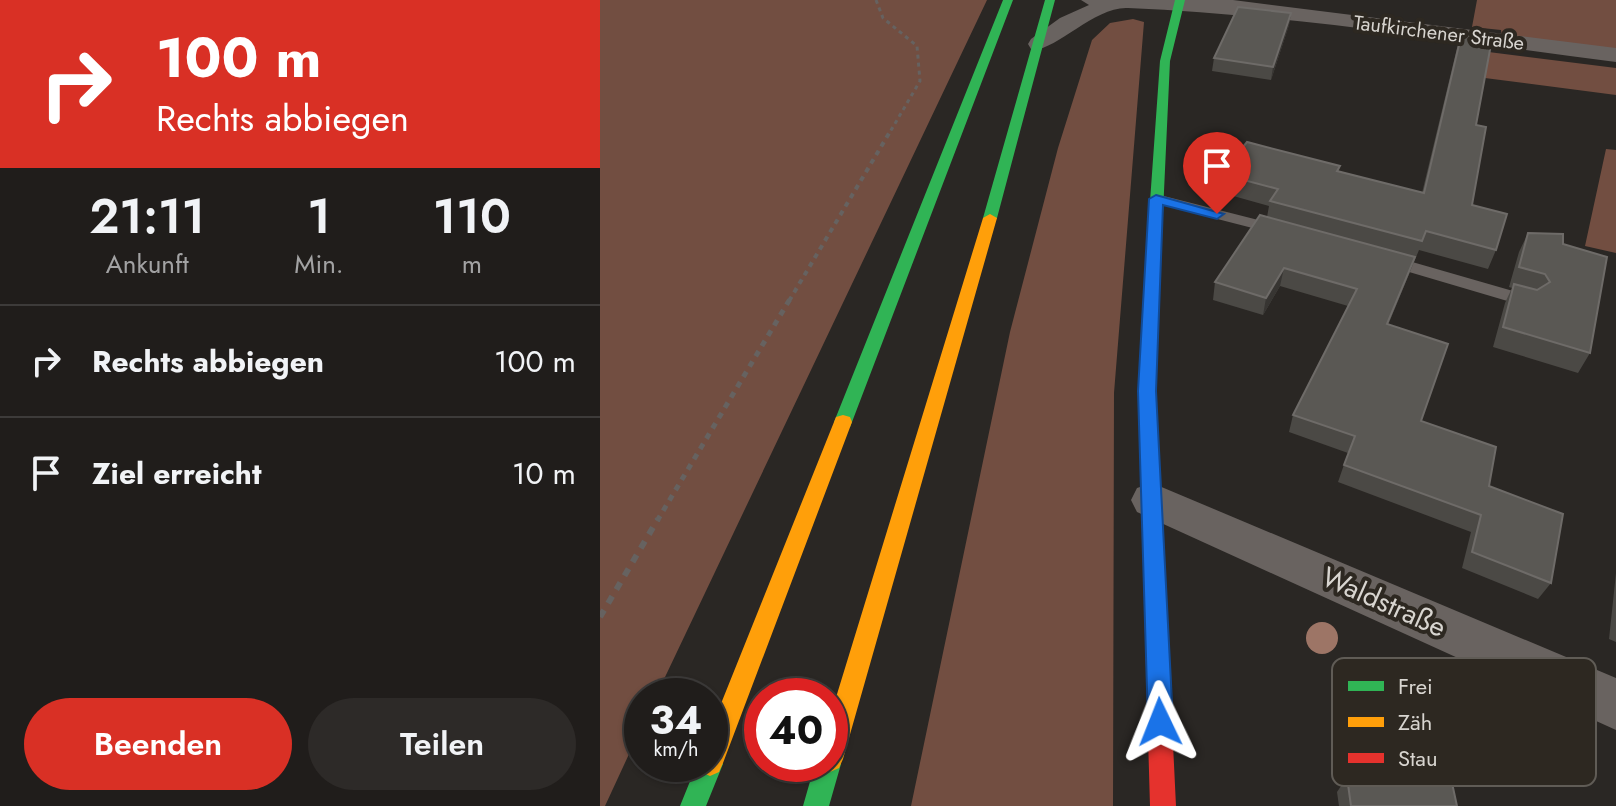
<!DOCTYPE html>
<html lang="de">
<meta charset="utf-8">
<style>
:root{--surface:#201d1b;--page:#2d2a28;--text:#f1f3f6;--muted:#a2a2a3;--line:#3d3b3a;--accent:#d93025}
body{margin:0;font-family:Jost,sans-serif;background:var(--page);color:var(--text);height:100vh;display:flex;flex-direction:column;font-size:30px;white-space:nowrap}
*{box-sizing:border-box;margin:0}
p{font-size:26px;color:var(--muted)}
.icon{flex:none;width:44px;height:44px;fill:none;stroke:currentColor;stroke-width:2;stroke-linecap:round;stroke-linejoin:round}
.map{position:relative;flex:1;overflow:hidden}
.panel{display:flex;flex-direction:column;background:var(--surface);width:600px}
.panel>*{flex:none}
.hud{background:#d93025;color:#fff;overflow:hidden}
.speed{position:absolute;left:24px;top:678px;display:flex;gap:16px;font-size:40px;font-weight:700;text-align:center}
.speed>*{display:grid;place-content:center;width:104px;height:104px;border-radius:50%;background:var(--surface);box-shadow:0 2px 6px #0004,0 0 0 2px var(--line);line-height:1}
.speed small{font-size:20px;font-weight:400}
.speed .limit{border:12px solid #d22;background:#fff;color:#111}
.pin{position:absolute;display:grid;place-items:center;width:68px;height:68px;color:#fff;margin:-82px -34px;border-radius:50% 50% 50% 0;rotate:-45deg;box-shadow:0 0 8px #0007}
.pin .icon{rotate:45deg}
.me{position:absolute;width:88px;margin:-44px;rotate:358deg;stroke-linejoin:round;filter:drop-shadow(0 0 6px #0008)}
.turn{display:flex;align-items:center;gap:28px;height:168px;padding:0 24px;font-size:36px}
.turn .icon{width:104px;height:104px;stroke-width:2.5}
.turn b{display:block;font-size:56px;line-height:68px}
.eta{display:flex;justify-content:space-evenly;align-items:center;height:136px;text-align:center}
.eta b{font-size:48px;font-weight:600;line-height:56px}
.cta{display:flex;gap:16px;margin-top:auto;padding:16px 24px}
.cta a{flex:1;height:92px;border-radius:48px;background:var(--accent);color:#fff;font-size:32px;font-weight:600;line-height:92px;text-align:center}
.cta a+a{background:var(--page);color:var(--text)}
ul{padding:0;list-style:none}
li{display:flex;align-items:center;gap:24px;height:112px;padding:0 24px;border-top:2px solid var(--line)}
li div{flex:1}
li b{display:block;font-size:30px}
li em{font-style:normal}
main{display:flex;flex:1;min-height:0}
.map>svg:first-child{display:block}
</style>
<main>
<section class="panel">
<div class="hud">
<div class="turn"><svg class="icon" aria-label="right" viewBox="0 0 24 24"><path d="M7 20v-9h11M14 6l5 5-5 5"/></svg><div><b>100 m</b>Rechts abbiegen</div></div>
</div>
<div class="eta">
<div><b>21:11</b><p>Ankunft</p></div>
<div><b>1</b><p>Min.</p></div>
<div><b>110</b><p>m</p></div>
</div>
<ul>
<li><svg class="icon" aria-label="right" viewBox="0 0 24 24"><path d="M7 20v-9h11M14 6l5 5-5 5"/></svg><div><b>Rechts abbiegen</b></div><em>100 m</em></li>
<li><svg class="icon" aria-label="arrive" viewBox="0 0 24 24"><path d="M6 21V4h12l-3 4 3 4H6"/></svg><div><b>Ziel erreicht</b></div><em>10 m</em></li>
</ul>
<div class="cta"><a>Beenden</a><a>Teilen</a></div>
</section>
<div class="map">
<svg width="1016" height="806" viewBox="0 0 1016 806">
<rect width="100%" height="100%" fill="#2a2724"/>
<!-- forest -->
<path fill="#724e41" d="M 0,0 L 387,0 L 56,696 L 42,696 L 42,726 L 5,806 L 0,806 Z
M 877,0 L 1016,0 L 1016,52 L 902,39 L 901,30 L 872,27 Z
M 533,19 L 544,22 L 514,393 L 513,806 L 311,806 L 410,332 L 458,148 L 492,40 L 510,23 Z
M 865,49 L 1016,68 L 1016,95 L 877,77 Z
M 1006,149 L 1016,150 L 1016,253 L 985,246 Z"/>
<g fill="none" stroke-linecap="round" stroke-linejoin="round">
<!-- path-far3 -->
<path stroke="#666260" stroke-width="3" stroke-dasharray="4 4" stroke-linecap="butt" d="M 276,0 L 283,18 L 317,46 L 320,81 L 290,132"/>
<!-- path-far2 -->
<path stroke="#666260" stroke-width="4" stroke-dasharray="5 5" stroke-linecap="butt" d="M 189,301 L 291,130"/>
<!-- path-far1 -->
<path stroke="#666260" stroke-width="5" stroke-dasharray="6 6" stroke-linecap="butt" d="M 57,521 L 190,299"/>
<!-- path -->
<path stroke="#666260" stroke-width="6" stroke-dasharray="8 8" stroke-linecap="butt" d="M 0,617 L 58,519"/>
<!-- lane -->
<path fill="#696360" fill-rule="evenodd" d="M 556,194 L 686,227 L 688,230 L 680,235 L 551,202 L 551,196 Z
M 788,255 L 934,297 L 937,301 L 928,307 L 782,264 L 780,260 Z"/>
<!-- street -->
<path fill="#696360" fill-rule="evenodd" d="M 481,0 L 633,0 L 1016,48 L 1016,62 C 854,41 692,15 528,8 C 494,6 453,54 431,49 L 428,44 L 431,39 L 460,18 L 489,5 Z
M 552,483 L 1016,678 L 1016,730 L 537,512 L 531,500 L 537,488 Z"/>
<!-- fast -->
<path fill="#30b455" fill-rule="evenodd" d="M 403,0 L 413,0 L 252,422 L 250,427 L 236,427 L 234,422 Z
M 445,0 L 455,0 L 397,218 L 395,221 L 385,221 L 383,218 Z
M 575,0 L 585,0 L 570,61 L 559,300 L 551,305 L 543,300 L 560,61 Z
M 110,751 L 119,755 L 123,764 L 106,806 L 80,806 L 97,764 L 110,764 Z
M 230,752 L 237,755 L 241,764 L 229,806 L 203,806 L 215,764 L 230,764 Z"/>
<!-- slow -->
<path fill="#ff9f0a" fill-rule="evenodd" d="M 390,214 L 397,218 L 243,759 L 239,768 L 230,772 L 221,768 L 219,764 L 230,764 L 230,717 L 383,218 Z
M 243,415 L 250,417 L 252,422 L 123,763 L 119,772 L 110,776 L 101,772 L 98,764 L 110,764 L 110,731 L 234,422 L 236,417 Z"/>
<!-- jam -->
<path fill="#e5322d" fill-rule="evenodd" d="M 551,295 L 559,300 L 556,391 L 576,806 L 550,806 L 538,391 L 543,300 Z"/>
</g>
<!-- trees -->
<circle fill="#9d7566" cx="722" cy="638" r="16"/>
<!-- wall -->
<path fill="#4b4945" d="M 691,13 L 689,25 L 671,80 L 612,71 L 614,58 Z
M 862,32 L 872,205 L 896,250 L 888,269 L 819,250 L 788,325 L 821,421 L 889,486 L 951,583 L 938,599 L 862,568 L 871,532 L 738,482 L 748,453 L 689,432 L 693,415 L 748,306 L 680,286 L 663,315 L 613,300 L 615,282 L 667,217 L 669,206 L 619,192 L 621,174 L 740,166 L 739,171 L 822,193 L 857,48 Z
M 928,233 L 963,244 L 990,353 L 978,373 L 893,347 L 905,303 L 912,288 L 909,287 L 919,252 Z
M 1016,573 L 1016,642 L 1009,639 Z
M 747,777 L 857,806 L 739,806 L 737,792 Z"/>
<!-- shaded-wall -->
<path fill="#373532" d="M 691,13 L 689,25 L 671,80 L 673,67 Z
M 815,257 L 809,274 L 781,342 L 787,324 Z
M 684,268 L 680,286 L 663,315 L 666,298 Z"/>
<!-- building -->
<path fill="#5a5854" stroke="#6e6b68" stroke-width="2" d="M 638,7 L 691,13 L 673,67 L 614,58 Z
M 862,32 L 892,39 L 876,125 L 886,127 L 872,205 L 907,214 L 896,250 L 826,231 L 822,241 L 670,201 L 678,189 L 621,174 L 647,142 L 740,166 L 737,171 L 824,193 Z
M 660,215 L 815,257 L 787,324 L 848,344 L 821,421 L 896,447 L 889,486 L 963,514 L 951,583 L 872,552 L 881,515 L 744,465 L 755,436 L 693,415 L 757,289 L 684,268 L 666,298 L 615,282 Z
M 928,233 L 963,234 L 963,244 L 1007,257 L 990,353 L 903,327 L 914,284 L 937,290 L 950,282 L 945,274 L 919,267 Z
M 747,777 L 852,783 L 857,806 L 751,806 Z"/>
<!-- route -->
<path fill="#1a73e8" stroke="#114b97" stroke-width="2" d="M 556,195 L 624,214 L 617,219 L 563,205 L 556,391 L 573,722 L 569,731 L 560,735 L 552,731 L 548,722 L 538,391 L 549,199 Z"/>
<g text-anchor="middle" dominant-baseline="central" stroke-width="8" stroke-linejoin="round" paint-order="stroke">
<!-- far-street labels -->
<g font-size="20" fill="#d8d5d0" stroke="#2d2821">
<text transform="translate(839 33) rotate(7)">Taufkirchener Straße</text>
</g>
<!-- near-street labels -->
<g font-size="28" fill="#d8d5d0" stroke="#2d2821">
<text transform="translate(784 602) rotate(24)">Waldstraße</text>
</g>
</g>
<!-- legend -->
<rect x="732" y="658" width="264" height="128" rx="12" fill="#2d2821" stroke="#605c56" stroke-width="2"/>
<rect x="748" y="681" width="36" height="10" fill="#30b455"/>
<rect x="748" y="717" width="36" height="10" fill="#ff9f0a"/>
<rect x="748" y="753" width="36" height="10" fill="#e5322d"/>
<g font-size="22" fill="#d8d5d0">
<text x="798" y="694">Frei</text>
<text x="798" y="730">Zäh</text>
<text x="798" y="766">Stau</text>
</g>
</svg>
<div class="speed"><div>34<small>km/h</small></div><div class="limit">40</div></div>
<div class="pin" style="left:617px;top:214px;background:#d93025"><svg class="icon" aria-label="arrive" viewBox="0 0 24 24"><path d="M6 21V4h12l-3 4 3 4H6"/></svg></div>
<svg class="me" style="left:560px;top:722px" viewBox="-20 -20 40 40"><path d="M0-17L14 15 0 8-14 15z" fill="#1a73e8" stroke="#fff" stroke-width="4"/></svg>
</div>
</main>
